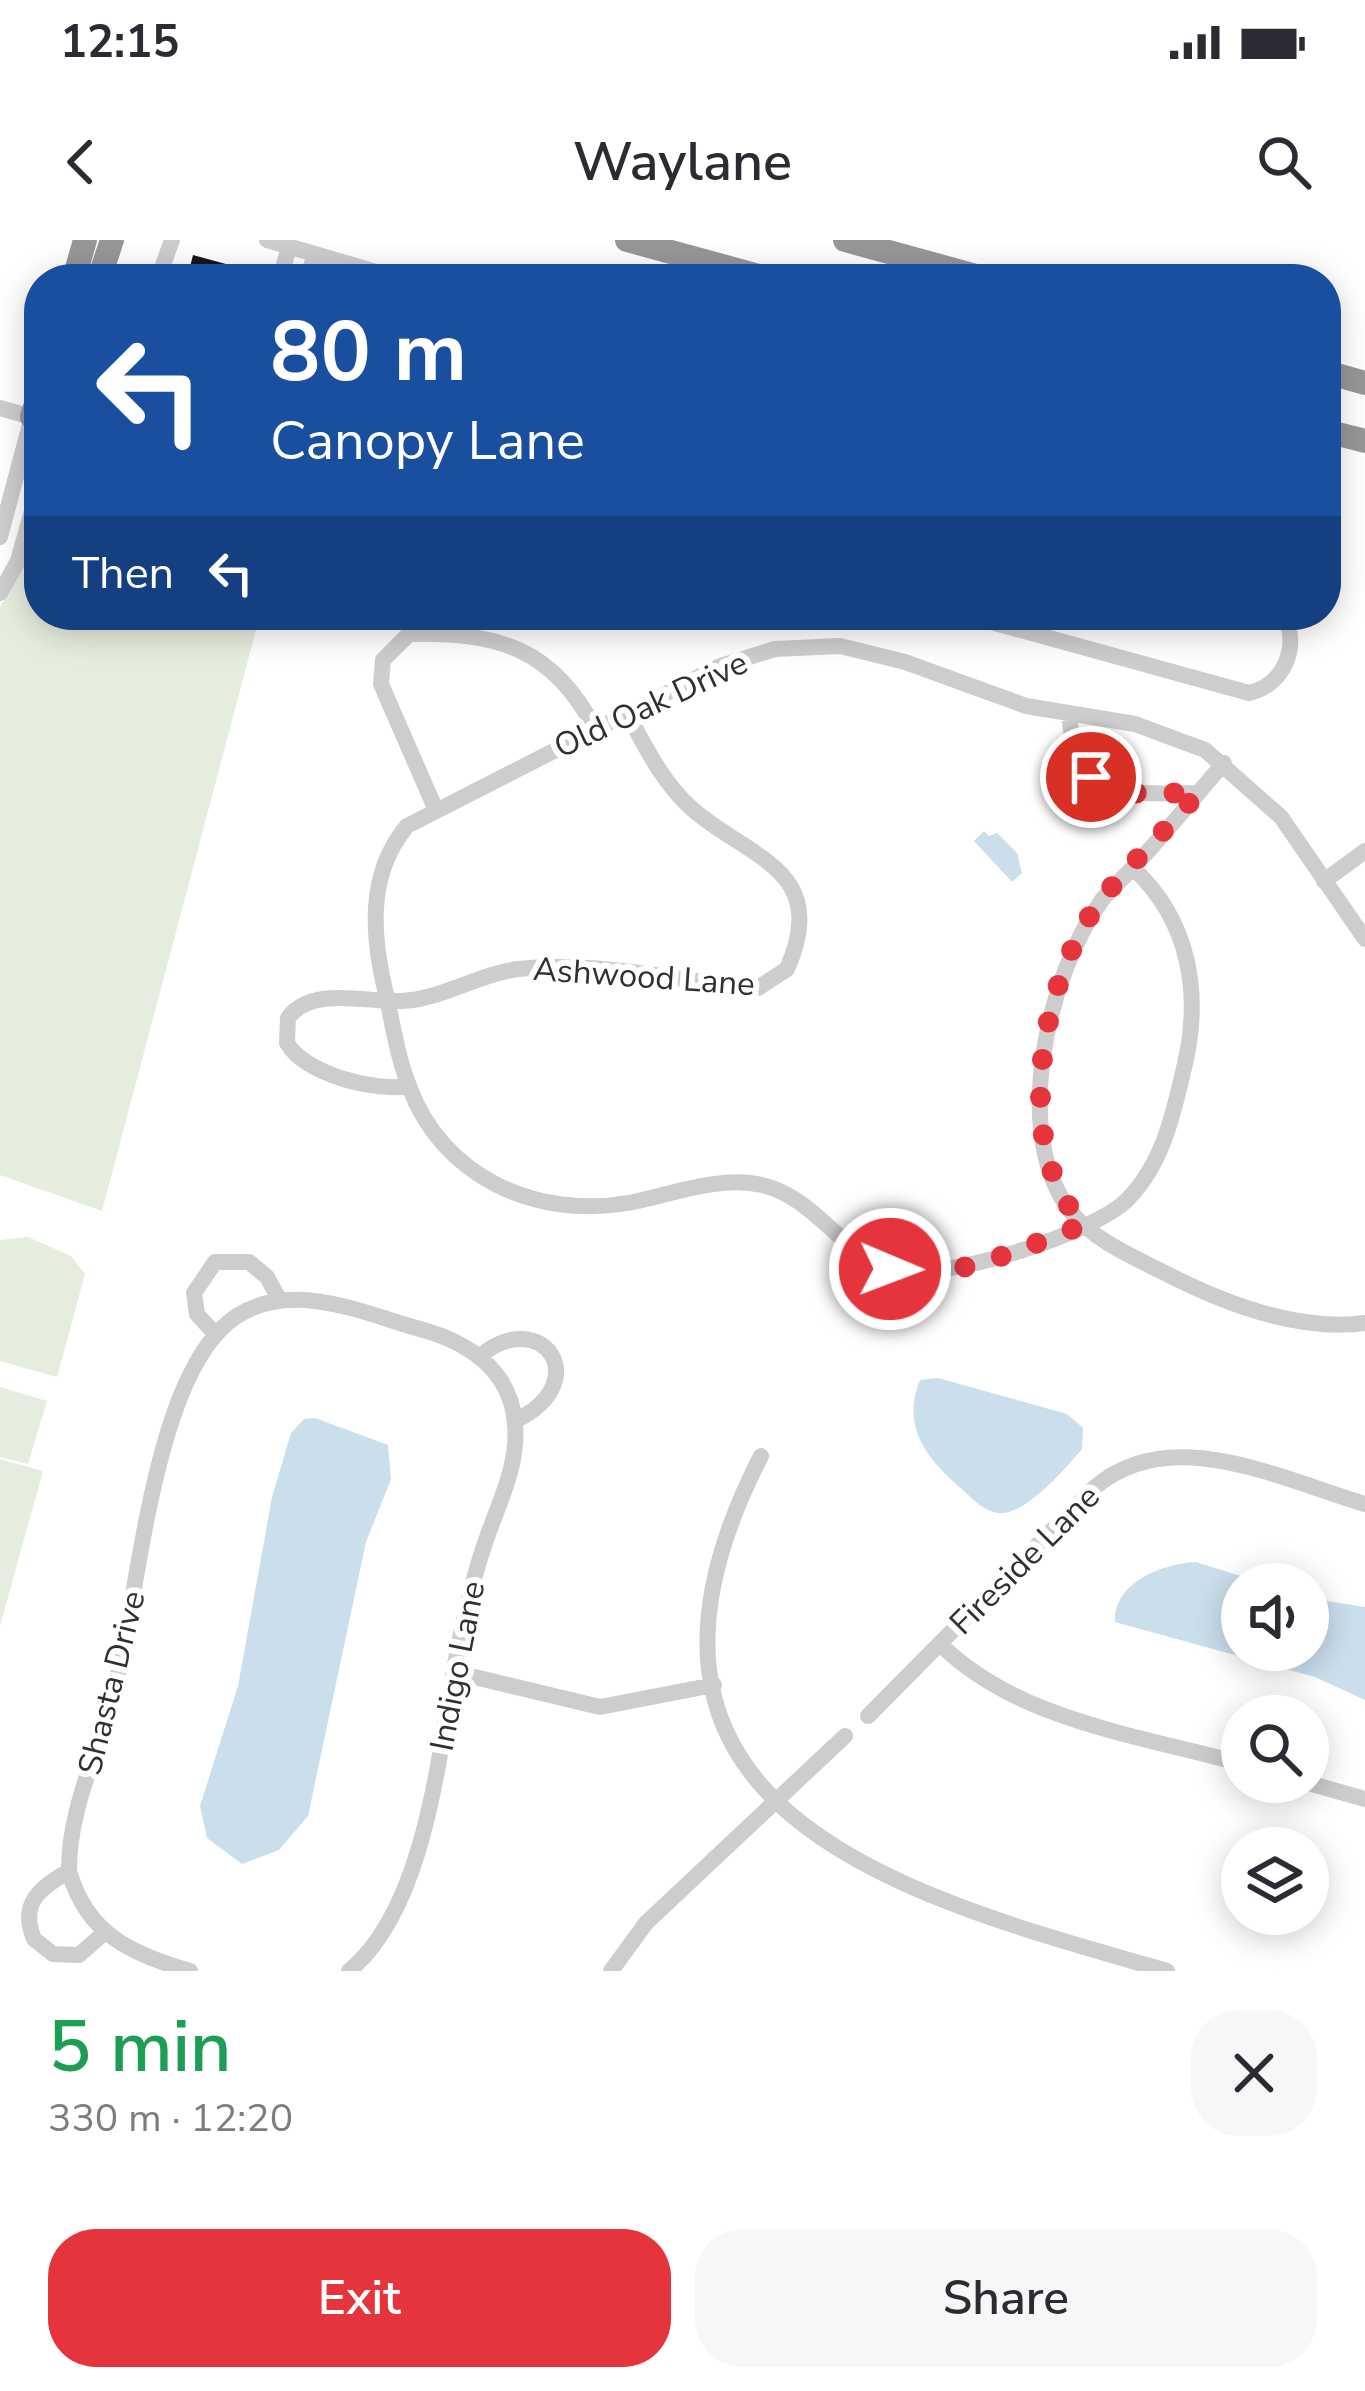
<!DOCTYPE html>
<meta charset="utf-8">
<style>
:root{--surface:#fff;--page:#f7f7f7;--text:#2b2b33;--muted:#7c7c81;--accent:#e5343c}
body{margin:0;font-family:"Nunito Sans",sans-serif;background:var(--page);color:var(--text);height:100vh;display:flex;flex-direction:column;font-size:45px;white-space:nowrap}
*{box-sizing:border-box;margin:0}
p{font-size:39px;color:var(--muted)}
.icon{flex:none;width:66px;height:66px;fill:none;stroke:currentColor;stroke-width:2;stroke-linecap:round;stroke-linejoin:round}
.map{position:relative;height:1731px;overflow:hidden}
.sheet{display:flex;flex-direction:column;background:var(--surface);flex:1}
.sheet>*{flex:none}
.hud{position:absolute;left:24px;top:24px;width:1317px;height:366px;border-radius:48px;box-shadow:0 6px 30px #0003;background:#1a4fa0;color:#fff;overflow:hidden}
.controls{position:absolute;left:1221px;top:1323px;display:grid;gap:24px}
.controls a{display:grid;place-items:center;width:108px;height:108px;border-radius:50%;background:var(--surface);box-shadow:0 6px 30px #0003;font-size:60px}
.pin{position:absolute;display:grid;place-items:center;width:102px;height:102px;color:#fff;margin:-51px;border:6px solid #fff;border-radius:50%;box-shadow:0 3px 12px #0007}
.me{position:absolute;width:132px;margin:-66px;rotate:91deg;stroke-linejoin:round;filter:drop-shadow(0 0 9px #0008)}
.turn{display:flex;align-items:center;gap:42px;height:252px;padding:0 48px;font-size:54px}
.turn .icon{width:156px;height:156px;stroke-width:2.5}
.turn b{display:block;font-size:84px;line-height:102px}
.then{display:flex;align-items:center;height:114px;padding:0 48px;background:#0003;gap:24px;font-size:45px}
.round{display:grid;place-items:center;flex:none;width:126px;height:126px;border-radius:48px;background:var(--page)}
.headline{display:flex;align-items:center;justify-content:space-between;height:204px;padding:0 48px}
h1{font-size:72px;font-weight:600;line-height:90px;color:#1e9e55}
.cta{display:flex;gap:24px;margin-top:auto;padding:24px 48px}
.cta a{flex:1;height:138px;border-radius:48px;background:var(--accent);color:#fff;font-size:48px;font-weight:600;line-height:138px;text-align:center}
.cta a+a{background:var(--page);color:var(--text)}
.status{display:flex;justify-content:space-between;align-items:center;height:84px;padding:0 60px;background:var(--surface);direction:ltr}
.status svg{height:33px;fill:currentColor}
header{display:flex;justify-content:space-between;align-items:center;height:156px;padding:0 48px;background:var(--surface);font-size:54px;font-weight:600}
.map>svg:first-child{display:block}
</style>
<div class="status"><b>12:15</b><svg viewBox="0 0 49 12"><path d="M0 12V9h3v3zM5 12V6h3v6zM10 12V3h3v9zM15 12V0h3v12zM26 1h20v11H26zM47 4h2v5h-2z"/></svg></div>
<header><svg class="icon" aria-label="back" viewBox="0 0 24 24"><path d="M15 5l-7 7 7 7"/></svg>Waylane<svg class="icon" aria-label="search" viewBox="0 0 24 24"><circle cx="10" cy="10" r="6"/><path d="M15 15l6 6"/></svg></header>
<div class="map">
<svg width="1365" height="1731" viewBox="0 0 1365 1731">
<rect width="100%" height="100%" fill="#fff"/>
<!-- green -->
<path fill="#e5edde" d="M 39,300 L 39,375 L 260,375 L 102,971 L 0,935 L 0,367 Z
M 28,997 L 71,1016 L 85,1034 L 57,1137 L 0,1121 L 0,1000 Z
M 0,1147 L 47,1161 L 28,1224 L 0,1217 Z
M 0,1219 L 43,1231 L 0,1386 Z"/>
<!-- water -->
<path fill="#cadeec" d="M 984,591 L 989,596 L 997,593 L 1017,613 L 1022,633 L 1012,642 L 974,601 Z
M 938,1138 L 1067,1174 L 1083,1188 L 1082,1209 C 1066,1228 1029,1271 1003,1273 C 987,1274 975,1261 964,1251 C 929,1221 900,1189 920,1140 Z
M 315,1178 L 388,1205 L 391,1239 L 366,1302 L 308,1576 L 279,1610 L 242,1624 L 207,1598 L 200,1566 L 238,1446 L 272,1257 L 291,1193 L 304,1179 Z
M 1196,1322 L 1266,1344 L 1242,1344 L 1242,1410 L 1308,1410 L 1308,1358 L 1365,1367 L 1365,1460 L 1315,1437 L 1115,1382 C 1114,1342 1162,1324 1196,1322 Z"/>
<!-- building -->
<path fill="#171717" d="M 193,15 L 266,35 L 266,39 L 187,39 Z"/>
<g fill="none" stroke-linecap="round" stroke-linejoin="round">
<!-- minor -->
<path stroke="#cdcdcd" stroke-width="16" d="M 267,0 L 315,14 L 307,39
M 315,14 L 400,39
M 158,39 L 172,0
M 280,39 L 289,7
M 0,168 L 38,179
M 0,297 L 32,177
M 0,353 L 18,321 L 39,246
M 966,375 L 1249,453 C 1284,445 1300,407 1284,375
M 1069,474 C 1076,561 1127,554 1198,553
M 1224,523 C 1196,555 1169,589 1140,620 C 1128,634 1113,646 1102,660 C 1048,734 1010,894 1071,972 C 1094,1000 1131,1016 1163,1032 C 1221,1062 1298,1092 1365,1083
M 435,568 L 381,444 L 383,420 L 409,394 C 498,392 554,408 596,491
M 1133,628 C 1190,681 1202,754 1184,828 C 1173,875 1163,923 1128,959 C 1094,994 935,1045 889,1029 C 840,1011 814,957 762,945 C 719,935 670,955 628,963 C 536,979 442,937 409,846 C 398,818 393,787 387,758 C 372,698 366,635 407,586 L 718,427 L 775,409 L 840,406 L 905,422 L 1026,466 L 1135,484 L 1205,510 L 1281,577 L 1365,699
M 1324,641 L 1365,611
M 409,846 C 374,852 305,834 287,803 L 288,778 C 312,745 369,763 402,761 C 442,759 479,734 518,729 C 596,720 680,742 758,748 L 787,729 C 832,628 746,618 690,567 C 662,541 646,508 628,475
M 215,1094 L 197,1074 L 194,1053 L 215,1022 L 249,1022 L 267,1037 L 280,1061
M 480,1116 C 541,1065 597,1141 515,1181
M 761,1216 C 578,1572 901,1655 1167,1731
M 941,1405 C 1019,1481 1139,1495 1242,1524
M 454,1432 L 600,1467 L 714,1445
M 868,1476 L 1094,1248 C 1170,1182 1280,1239 1365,1264
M 1305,1542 L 1365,1559
M 69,1631 C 87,1695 131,1713 190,1731
M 104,1693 L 79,1715 L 53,1714 L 34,1699 C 19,1663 40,1648 69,1631 C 68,1570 100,1507 115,1448 C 139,1354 153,1130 237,1076 C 293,1040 363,1073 420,1089 C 468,1102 511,1130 515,1184 C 519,1227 497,1266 484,1306 C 469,1351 459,1399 451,1447 C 437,1533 420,1673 349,1731
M 611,1731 L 646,1683 L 845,1496"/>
<!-- highway -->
<path stroke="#979797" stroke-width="24" d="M 627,0 L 770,39
M 845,0 L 987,39
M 74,39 L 85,0
M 99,39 L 112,0
M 1326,132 L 1365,143
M 32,177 L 39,154
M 1326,191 L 1365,201"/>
</g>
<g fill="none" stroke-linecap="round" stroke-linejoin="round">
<!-- route -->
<path stroke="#e5343c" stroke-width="21" stroke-dasharray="0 37.8" d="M 890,1029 C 954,1044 1024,1006 1084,985 C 1009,908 1041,734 1104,656 C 1133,621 1168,588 1198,553 L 1120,553 L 1091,537"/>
</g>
<g text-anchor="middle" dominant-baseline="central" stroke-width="12" stroke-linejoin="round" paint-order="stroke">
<!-- street labels -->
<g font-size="33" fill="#303030" stroke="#fff">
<text transform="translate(651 465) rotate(-25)">Old Oak Drive</text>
<text transform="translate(644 737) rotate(4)">Ashwood Lane</text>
<text transform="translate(1025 1320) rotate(-45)">Fireside Lane</text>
<text transform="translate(458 1426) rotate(-79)">Indigo Lane</text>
<text transform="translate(112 1443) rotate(-76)">Shasta Drive</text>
</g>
</g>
</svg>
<div class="controls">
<a><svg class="icon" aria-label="sound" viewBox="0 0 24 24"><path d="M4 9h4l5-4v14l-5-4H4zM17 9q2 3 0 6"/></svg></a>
<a><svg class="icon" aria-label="search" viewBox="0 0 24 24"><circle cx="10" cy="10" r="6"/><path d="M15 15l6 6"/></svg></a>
<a><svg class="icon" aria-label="layers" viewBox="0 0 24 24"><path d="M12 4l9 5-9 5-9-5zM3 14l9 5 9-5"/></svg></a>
</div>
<div class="pin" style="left:1091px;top:537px;background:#d93025"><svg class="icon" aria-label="arrive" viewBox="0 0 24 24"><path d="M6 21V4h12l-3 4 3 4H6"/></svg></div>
<svg class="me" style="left:890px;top:1029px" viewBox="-20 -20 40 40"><circle r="17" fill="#e5343c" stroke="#fff" stroke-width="3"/><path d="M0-11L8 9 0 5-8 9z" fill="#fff"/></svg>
<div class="hud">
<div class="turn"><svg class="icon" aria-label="left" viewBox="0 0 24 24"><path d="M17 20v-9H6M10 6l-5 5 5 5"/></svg><div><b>80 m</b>Canopy Lane</div></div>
<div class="then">Then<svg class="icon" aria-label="left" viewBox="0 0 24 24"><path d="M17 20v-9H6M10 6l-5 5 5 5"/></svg></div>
</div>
</div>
<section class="sheet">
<div class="headline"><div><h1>5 min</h1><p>330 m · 12:20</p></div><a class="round"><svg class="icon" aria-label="close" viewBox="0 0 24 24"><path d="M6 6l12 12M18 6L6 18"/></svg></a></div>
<div class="cta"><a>Exit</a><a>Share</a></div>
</section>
